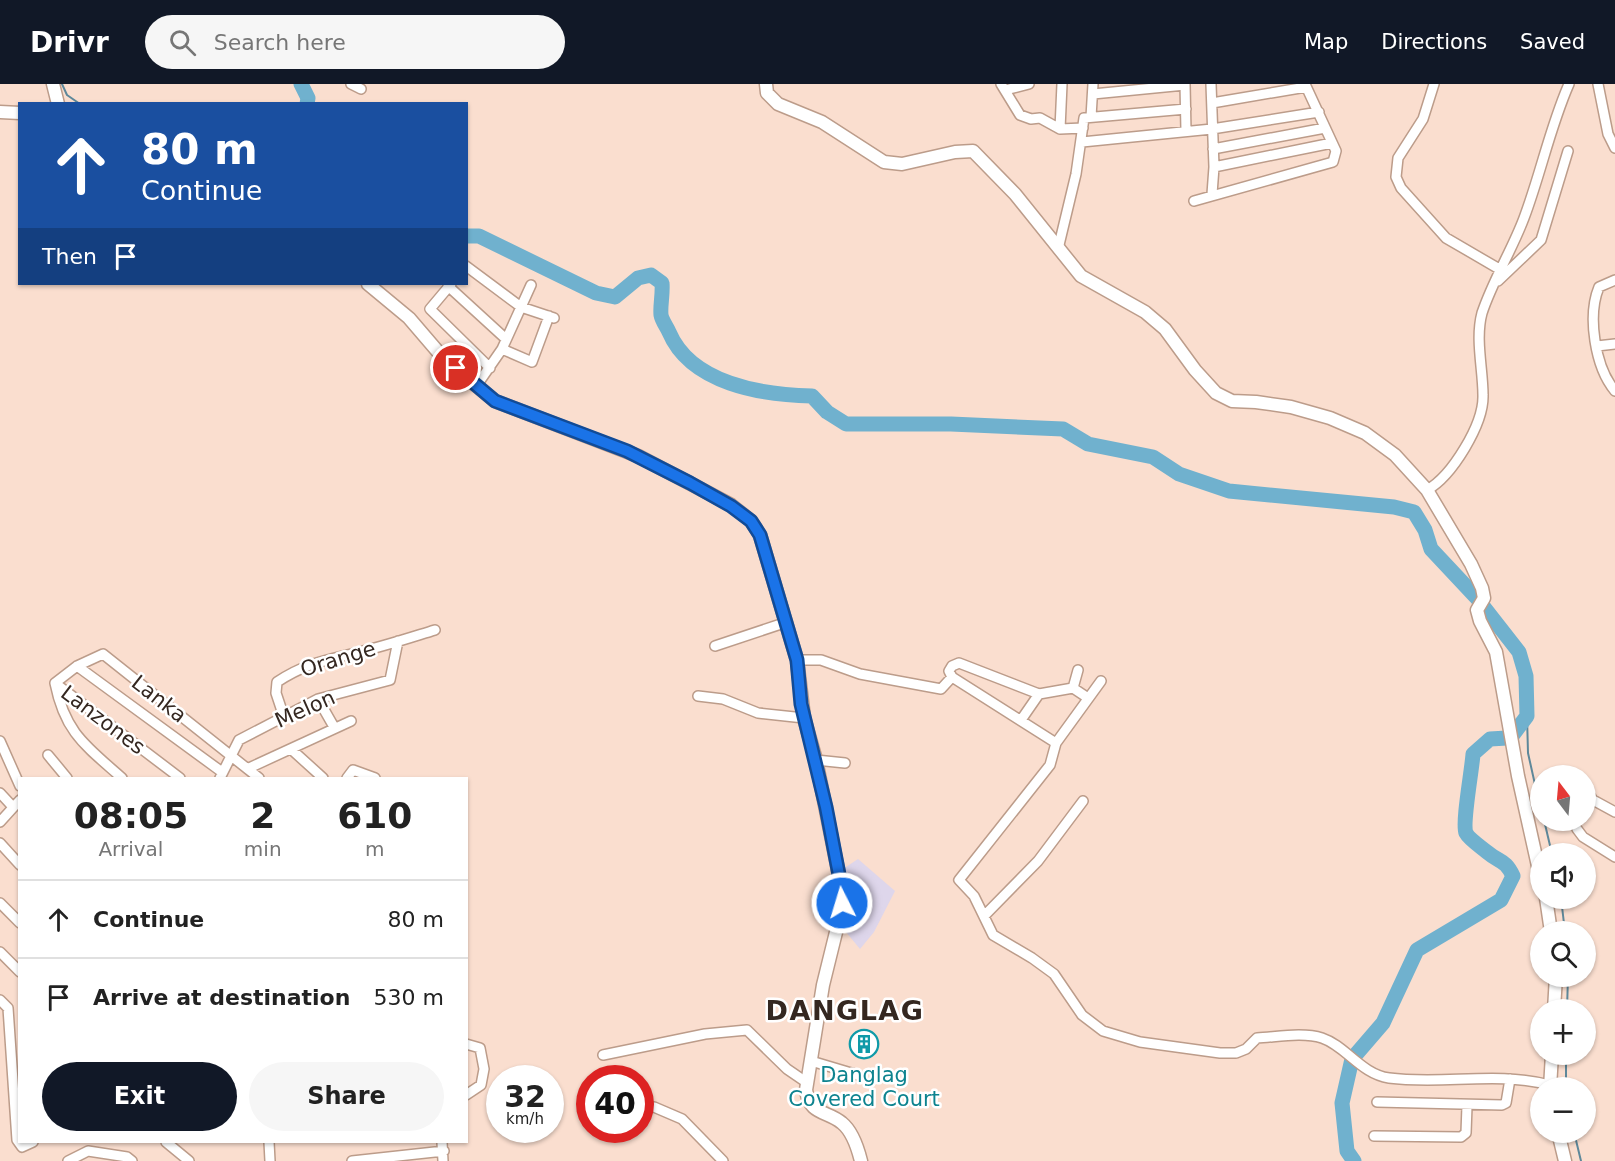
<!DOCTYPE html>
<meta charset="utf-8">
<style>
:root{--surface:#fff;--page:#f6f6f6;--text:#222;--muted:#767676;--line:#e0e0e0;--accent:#111827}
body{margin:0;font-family:"DejaVu Sans",sans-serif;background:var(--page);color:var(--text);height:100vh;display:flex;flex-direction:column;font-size:22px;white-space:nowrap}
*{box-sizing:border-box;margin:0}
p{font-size:20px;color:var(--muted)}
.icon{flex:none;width:33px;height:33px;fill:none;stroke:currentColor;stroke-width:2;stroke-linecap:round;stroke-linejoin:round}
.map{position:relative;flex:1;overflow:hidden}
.sheet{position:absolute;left:18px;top:693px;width:450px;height:366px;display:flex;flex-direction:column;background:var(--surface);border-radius:0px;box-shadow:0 2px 4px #0004}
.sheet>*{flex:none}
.guide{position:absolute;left:18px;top:18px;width:450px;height:183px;border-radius:0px;box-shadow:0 2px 4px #0004;background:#1a4fa0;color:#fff;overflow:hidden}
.needle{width:39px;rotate:344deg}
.tools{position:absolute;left:1530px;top:681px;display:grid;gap:12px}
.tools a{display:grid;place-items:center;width:66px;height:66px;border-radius:50%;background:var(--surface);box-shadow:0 2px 4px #0004;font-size:30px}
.speed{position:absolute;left:486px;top:981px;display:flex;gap:12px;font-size:30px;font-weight:700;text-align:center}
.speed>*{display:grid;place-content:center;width:78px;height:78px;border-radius:50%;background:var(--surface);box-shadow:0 2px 4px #0004;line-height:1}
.speed small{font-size:15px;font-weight:400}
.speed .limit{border:9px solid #d22;background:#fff;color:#111}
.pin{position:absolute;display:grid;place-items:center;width:51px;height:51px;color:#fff;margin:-26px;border:3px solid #fff;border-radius:50%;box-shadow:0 2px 6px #0007}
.me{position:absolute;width:66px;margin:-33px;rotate:355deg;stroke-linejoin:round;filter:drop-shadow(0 0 4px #0008)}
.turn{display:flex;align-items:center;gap:21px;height:126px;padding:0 24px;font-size:27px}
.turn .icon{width:78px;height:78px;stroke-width:2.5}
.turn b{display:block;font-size:42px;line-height:51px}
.then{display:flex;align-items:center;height:57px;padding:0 24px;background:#0003;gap:12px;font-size:22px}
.eta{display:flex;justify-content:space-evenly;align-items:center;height:102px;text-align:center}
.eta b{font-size:36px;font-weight:600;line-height:42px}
.cta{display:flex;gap:12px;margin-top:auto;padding:12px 24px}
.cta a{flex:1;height:69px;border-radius:36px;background:var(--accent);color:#fff;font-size:24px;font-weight:600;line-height:69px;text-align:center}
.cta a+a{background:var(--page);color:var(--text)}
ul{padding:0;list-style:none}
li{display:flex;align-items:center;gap:18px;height:78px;padding:0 24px;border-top:2px solid var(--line)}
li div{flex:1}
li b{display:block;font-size:22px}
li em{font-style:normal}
header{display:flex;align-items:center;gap:36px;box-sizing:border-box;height:84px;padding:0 30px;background:var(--accent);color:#fff}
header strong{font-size:28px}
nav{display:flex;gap:33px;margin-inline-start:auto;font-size:21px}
.search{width:420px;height:54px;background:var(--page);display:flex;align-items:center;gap:15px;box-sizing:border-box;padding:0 21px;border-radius:33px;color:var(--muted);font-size:22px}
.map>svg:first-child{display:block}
</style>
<header>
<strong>Drivr</strong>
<div class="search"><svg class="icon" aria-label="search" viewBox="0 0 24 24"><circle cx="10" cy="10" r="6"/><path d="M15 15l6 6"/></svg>Search here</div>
<nav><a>Map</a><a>Directions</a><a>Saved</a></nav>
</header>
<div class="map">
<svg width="1615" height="1077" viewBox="0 0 1615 1077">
<rect width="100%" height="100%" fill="#fadecf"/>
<!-- education -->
<path fill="#ded6eb" d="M 858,775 L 895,807 L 874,848 L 860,865 L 841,842 L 847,813 L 843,785 Z"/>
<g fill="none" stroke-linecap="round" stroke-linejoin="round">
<!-- stream -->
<path stroke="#5e889a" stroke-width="2" d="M 62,0 L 67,11 L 80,20
M 1527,632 L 1528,669 L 1540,723
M 1544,736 L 1552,770
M 1561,814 L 1565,848
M 1567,926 L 1568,892
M 1566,1004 L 1566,970
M 1574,1048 L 1581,1077"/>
<!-- river -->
<path stroke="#70b1ce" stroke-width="15" d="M 301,0 L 308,14 L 307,20
M 466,152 L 479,152 L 596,209 L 615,213 L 638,194 L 651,191 L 662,199 C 663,210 660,222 661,231 C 662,237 667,243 669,248 C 691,300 762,311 812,312 L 827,328 L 846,340 L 951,340 L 1063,345 L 1088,360 L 1153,373 L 1179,390 L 1229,407 L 1394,423 L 1414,428 L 1425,446 L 1431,465 L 1476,513 L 1519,568 L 1526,592 L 1527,632 L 1512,652
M 1354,1077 L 1347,1067 L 1342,1019 L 1352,975 L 1383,939 L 1417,866 L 1501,816 L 1513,792 C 1505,775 1500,779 1487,768 C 1481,763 1469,755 1466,749 C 1462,739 1472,686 1473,670 L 1490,655 L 1507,654"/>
<!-- minor casing -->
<g stroke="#bc9c8a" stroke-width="12">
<path id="minor" d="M 351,0 L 361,5
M 1001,0 L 1020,31 L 1031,35 L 1040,34 L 1060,45 L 1083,44
M 1185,0 L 1186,47
M 1211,0 L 1214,83 L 1212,110
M 1434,0 L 1423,35 L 1398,74 L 1396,93 L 1401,104 L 1446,154 L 1501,186
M 1598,0 L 1608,50 L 1615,64
M 1005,6 L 1029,0
M 1093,10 L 1185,1
M 1212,19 L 1306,3
M 1091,33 L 1093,0
M 1060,45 L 1062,0
M 1082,58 L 1212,45 L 1319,28
M 1213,65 L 1325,44
M 1214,83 L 1332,59
M 1194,117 L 1333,78 L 1336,67 L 1305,0
M 1058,165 L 1076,90 L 1084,34 L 1186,25
M 466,182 L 521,223 L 554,234
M 1615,196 L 1599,203 C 1587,232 1595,283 1615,307
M 1498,197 L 1541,156 L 1568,67
M 451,200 L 430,225 L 490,284
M 448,202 L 506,255
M 1597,262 L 1615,260
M 502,265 L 532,278 L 549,232
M 477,301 L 502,265 L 531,201
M 1427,406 C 1452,392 1484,340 1483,311 C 1483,285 1475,255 1482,229 C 1493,196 1512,166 1524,134 C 1541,89 1550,43 1569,0
M 715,562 L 787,538
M 797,576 L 821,576 L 860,590 L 941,605 L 952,593 L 949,587 L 952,582 L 959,579 L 1039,610 L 1073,604 L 1088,614
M 77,582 L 222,688
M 952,593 L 1056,659 L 1101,597
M 55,599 L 77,582 L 103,570 L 259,694
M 55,599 L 180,694
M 55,599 C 65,649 86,662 122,694
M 1073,604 L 1078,586
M 698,612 L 723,615 L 758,629 L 804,634
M 318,615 L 334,643
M 284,633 L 276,609 L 277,598 C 304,580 323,577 355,569 C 382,563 409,554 435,546
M 1021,636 L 1039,610
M 0,657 L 20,702
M 1056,659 L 1050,681 L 959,796 L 974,812 L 993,851 L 1032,874 L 1054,890 L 1082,931 L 1103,947 L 1140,958 L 1220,969 L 1236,969 L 1246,965 L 1257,954 C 1277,953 1303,948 1322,954 C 1346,962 1361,990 1389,994 C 1442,1001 1497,987 1550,1001
M 291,665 L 323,694
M 48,671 L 67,694
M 816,676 L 845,679
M 249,684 L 351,637
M 220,694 L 239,656 L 318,615 L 390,596 L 398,557
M 347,694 L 353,686 L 375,694
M 1586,707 L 1593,716 L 1615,728
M 0,709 L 13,723
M 0,738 L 20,716
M 1577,745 L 1583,753 L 1615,773
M 0,759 L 20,781
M 0,819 L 20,839
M 985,831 L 1038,777 L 1083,717
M 0,868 L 20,888
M 0,916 L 8,924 L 17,1056 L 22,1063 L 33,1058
M 466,960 L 480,964 L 484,985 L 481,1001 L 466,1011
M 603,971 L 705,950 L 747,946 L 787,985 L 806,998
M 811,977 L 858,991
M 1377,1018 L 1502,1021 L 1506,1019 L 1510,995
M 654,1023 L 682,1035 L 723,1077
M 1374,1052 L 1461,1053 L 1466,1049 L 1467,1022
M 166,1058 L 189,1077
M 269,1058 L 270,1077
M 442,1058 L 443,1077
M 68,1077 L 88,1067 L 127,1073 L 132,1077
M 352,1077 L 444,1067"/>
</g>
<!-- tertiary casing -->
<g stroke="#bc9c8a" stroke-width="15">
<path id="tertiary" d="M 53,0 L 58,20
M 766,0 L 767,9 L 778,20 L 822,38 L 884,78 L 902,80 L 955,68 L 973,67 L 1015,110 L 1081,192 L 1145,228 L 1165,245 L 1195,286 L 1216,309 L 1232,317 L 1256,318 L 1291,323 L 1330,334 L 1365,349 L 1395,371 L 1427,406 L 1471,480 L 1482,504 L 1484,514 L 1477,526 L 1480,537 L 1496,568 L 1518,692 L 1540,791
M 0,28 L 20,29
M 368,200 L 409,234 L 445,276 L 495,317 L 638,372 L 731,421 L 751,437 L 760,451 L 797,576 L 804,634 L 816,676 L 841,801 L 839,836 L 823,901 L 806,1006 C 810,1032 827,1026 842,1039 C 852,1047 858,1065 861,1077
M 1546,814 L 1551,848
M 1554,926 L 1556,892
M 1550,1004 L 1552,970
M 1558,1048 L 1565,1077"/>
</g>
<!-- minor -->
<use href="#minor" stroke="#fff" stroke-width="9"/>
<!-- tertiary -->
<use href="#tertiary" stroke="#fff" stroke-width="12"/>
</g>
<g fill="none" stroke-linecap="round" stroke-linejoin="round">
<!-- route casing -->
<g stroke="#114b97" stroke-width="15">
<path id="route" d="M 456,284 L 495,317 L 627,367 L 690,399 L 731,422 L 751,437 L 760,451 L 797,576 L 801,620 L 826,723 L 841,801 L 842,819"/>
</g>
<!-- route -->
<use href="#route" stroke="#1a73e8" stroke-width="10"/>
</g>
<!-- icons -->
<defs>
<g id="building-ring" transform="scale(1.5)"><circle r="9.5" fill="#fff" stroke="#0f9aa8" stroke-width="1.5"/><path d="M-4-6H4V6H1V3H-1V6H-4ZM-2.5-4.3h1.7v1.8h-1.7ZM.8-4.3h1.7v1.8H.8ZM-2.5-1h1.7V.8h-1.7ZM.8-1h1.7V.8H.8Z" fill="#0f9aa8"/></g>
</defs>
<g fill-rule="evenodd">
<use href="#building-ring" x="864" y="960"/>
</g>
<g text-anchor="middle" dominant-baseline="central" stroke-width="5" stroke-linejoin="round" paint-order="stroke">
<!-- street labels -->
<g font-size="21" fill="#342720" stroke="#fff">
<text transform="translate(338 575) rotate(-17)">Orange</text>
<text transform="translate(159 615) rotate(38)">Lanka</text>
<text transform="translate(305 625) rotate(-24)">Melon</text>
<text transform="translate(103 636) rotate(37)">Lanzones</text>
</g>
<!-- culture labels -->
<g font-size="21" fill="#0d838f" stroke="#fff">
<text x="864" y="991">Danglag<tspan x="864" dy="24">Covered Court</tspan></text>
</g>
<!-- district labels -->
<g font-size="27" font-weight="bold" letter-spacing="1.5" fill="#342720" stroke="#fff">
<text x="845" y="926">DANGLAG</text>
</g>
</g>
</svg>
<div class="tools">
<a><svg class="needle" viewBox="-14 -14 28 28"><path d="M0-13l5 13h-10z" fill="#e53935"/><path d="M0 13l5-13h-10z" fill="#767676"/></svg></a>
<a><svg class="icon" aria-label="sound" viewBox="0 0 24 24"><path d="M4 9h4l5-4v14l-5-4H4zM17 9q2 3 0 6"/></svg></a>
<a><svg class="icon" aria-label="search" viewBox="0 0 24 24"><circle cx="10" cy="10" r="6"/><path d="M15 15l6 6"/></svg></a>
<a>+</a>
<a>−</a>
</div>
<div class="speed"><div>32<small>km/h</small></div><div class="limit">40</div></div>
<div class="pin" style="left:456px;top:284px;background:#d93025"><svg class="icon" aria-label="arrive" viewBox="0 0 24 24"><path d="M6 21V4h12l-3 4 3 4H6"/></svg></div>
<svg class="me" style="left:842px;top:819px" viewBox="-20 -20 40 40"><circle r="17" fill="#1a73e8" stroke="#fff" stroke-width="3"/><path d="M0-11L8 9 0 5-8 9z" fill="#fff"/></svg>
<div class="guide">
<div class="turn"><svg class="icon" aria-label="ahead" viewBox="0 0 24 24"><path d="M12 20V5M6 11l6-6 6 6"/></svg><div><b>80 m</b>Continue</div></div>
<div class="then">Then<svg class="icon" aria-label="arrive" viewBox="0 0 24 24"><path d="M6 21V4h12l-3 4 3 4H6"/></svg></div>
</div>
<section class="sheet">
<div class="eta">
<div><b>08:05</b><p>Arrival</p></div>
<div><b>2</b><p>min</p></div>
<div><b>610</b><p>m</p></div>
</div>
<ul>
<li><svg class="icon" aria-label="ahead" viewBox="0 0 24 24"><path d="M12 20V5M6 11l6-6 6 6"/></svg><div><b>Continue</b></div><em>80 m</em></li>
<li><svg class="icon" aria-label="arrive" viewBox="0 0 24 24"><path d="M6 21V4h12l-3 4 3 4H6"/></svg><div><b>Arrive at destination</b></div><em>530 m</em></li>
</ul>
<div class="cta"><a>Exit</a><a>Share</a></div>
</section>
</div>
